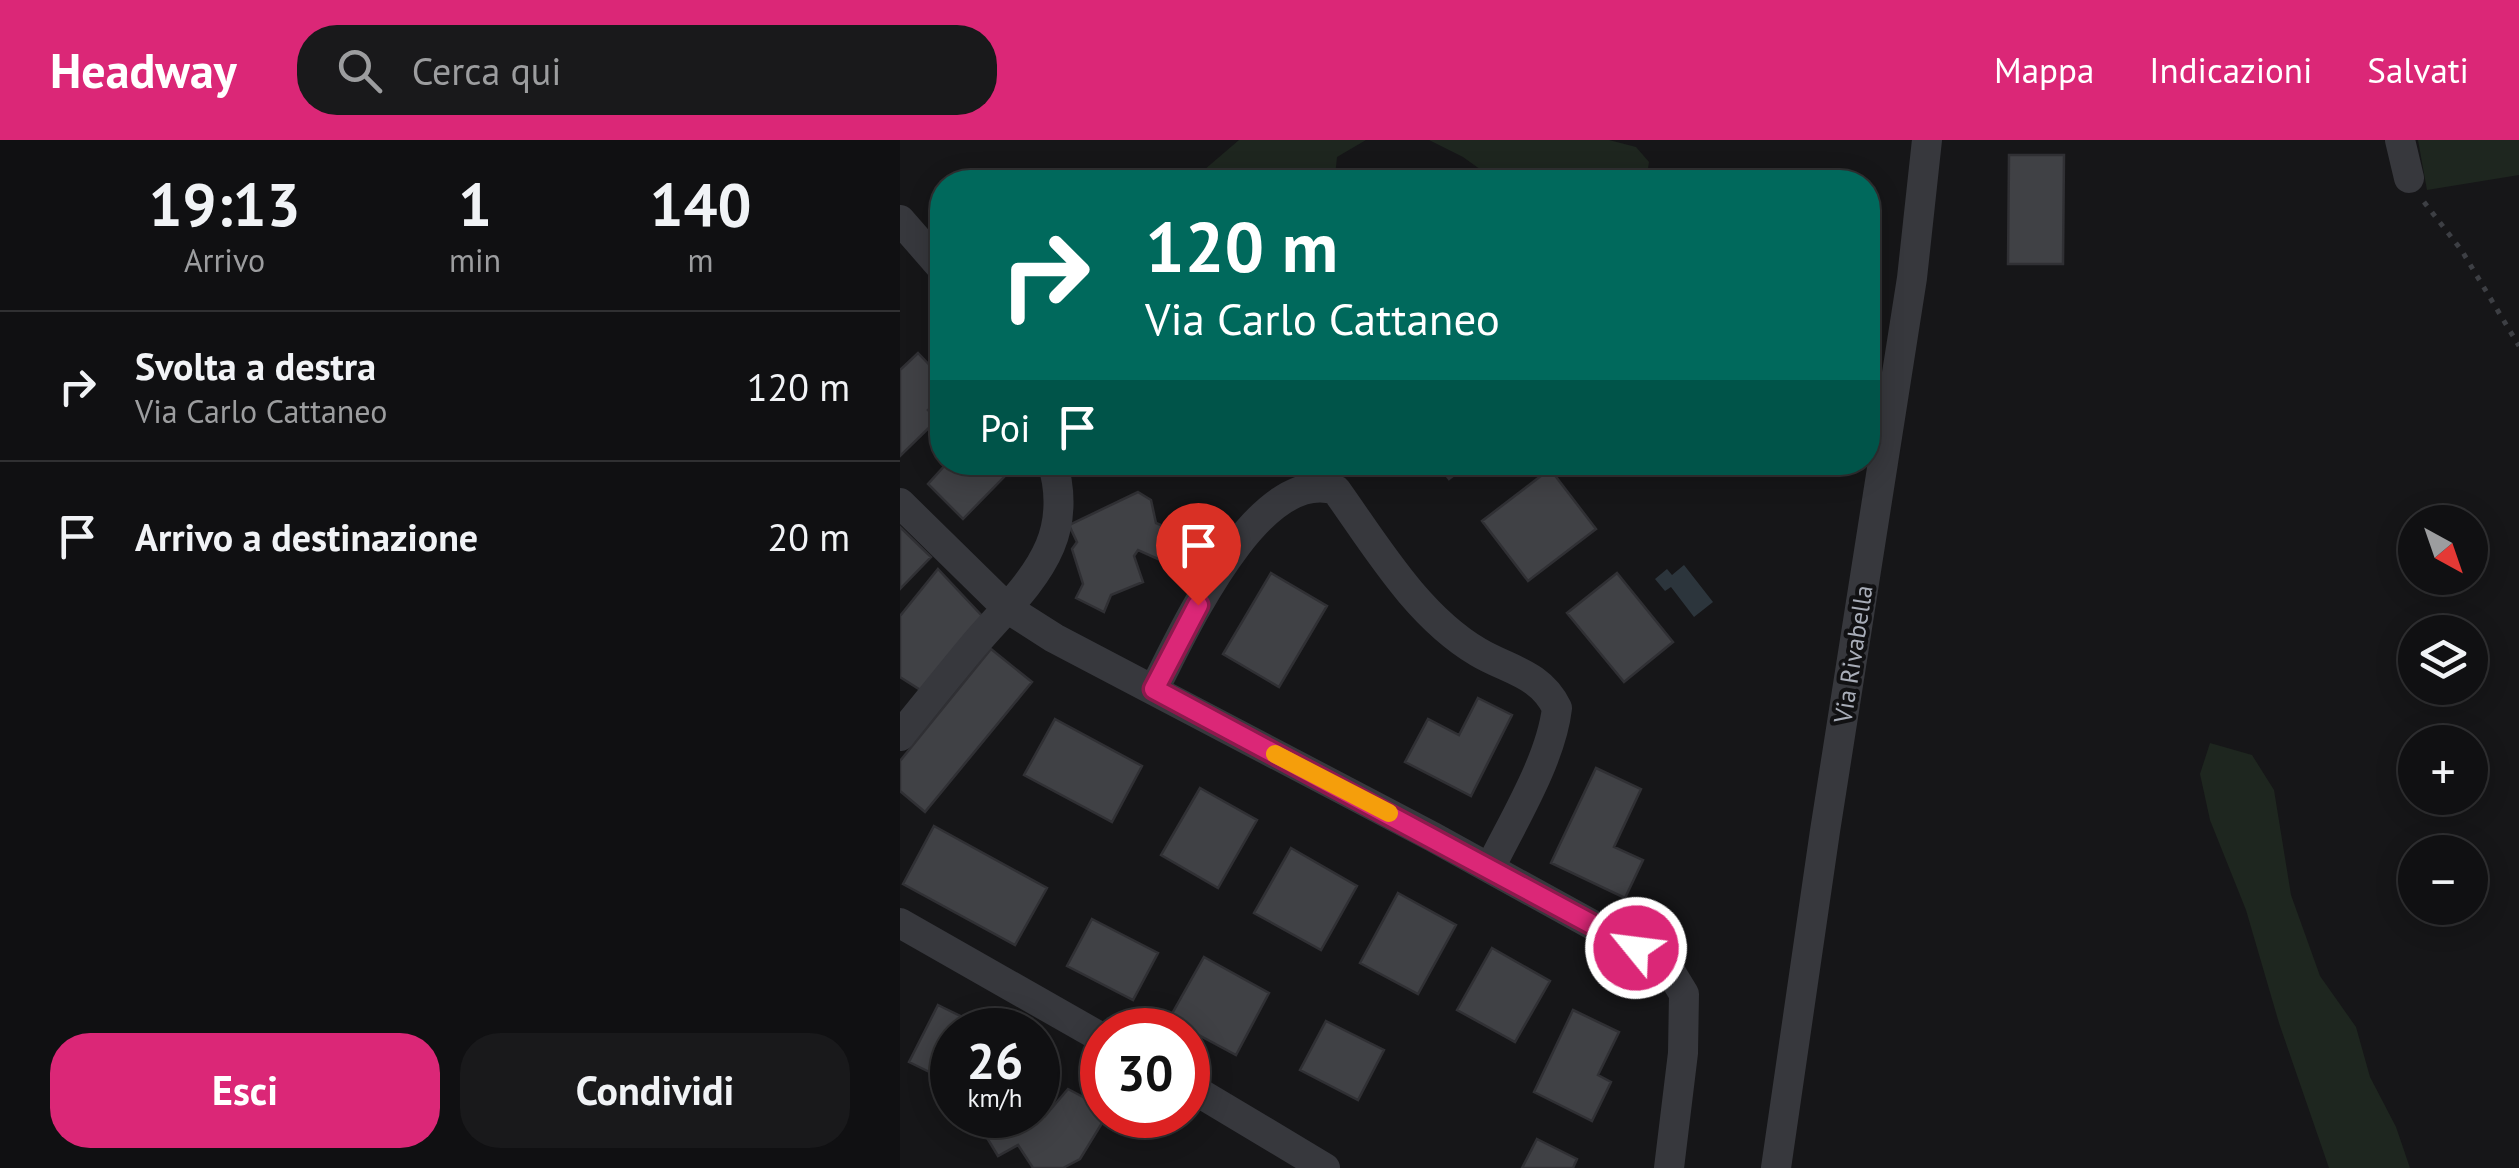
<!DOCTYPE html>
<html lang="it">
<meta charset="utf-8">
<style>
:root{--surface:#101012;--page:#19191b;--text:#f1f3f6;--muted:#9c9d9f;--line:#303032;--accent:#db2777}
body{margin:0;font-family:"PT Sans",sans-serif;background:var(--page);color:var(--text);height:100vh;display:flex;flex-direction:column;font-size:38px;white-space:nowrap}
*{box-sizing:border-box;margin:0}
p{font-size:32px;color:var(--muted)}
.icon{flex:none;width:55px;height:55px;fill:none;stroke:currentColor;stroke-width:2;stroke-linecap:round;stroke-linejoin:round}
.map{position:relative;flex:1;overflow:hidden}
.drawer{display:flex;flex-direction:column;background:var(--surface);width:900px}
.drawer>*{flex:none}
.hud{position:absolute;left:30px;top:30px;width:950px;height:305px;border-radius:40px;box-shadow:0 5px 25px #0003,0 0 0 2px var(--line);background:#00695c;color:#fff;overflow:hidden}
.needle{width:65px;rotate:140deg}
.buttons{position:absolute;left:1498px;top:365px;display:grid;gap:20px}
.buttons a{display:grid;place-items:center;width:90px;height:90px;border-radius:50%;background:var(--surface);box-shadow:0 5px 25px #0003,0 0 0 2px var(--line);font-size:50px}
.speed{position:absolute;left:30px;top:868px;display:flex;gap:20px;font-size:50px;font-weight:700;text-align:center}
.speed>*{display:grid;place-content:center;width:130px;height:130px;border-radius:50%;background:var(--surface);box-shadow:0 5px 25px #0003,0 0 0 2px var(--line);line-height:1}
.speed small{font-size:25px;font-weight:400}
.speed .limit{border:15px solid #d22;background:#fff;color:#111}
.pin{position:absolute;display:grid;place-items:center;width:85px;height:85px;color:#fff;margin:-102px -42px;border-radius:50% 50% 50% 0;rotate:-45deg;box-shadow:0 0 10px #0007}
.pin .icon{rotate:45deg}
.me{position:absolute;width:110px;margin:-55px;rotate:299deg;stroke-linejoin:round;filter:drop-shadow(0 0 8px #0008)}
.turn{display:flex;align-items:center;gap:35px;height:210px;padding:0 50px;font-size:45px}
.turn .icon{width:130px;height:130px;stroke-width:2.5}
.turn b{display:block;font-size:70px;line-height:85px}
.then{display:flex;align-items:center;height:95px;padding:0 50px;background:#0003;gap:20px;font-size:38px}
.eta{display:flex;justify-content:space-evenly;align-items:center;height:170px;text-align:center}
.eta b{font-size:60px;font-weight:700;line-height:70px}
.action{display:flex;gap:20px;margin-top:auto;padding:20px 50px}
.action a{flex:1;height:115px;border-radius:40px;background:var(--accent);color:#fff;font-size:40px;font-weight:700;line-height:115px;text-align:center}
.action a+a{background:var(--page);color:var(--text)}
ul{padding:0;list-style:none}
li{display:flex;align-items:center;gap:30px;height:150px;padding:0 50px;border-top:2px solid var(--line)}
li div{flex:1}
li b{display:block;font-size:38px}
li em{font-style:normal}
header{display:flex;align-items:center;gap:60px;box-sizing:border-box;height:140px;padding:0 50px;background:var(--accent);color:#fff}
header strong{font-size:48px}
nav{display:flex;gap:55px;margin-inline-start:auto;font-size:35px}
.search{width:700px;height:90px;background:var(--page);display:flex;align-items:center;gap:25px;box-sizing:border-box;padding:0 35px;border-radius:40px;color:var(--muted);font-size:38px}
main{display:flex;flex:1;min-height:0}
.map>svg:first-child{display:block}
</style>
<header>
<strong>Headway</strong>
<div class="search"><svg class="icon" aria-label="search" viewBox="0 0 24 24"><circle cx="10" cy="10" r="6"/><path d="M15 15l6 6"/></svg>Cerca qui</div>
<nav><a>Mappa</a><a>Indicazioni</a><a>Salvati</a></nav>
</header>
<main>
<section class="drawer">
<div class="eta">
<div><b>19:13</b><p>Arrivo</p></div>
<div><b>1</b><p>min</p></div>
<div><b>140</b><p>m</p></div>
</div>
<ul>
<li><svg class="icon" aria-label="right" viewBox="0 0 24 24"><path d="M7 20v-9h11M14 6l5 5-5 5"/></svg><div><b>Svolta a destra</b><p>Via Carlo Cattaneo</p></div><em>120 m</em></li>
<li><svg class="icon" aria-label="arrive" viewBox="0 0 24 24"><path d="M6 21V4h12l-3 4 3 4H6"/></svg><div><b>Arrivo a destinazione</b></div><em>20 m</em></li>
</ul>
<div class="action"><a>Esci</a><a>Condividi</a></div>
</section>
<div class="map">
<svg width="1619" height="1028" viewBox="0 0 1619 1028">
<rect width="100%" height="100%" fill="#161618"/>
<!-- green -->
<path fill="#1e261f" d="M 339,0 L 466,0 L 437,17 L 435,36 L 439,42 L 290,42 Z
M 529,0 L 709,0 L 736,7 L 749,22 L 746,42 L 598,42 L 563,17 Z
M 1518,0 L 1619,0 L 1619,35 L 1527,50 Z
M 1310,603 L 1352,615 L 1374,650 L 1391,755 L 1420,836 L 1456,887 L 1470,937 L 1496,987 L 1510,1028 L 1429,1028 L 1379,883 L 1346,770 L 1310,680 L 1300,634 Z"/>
<!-- water -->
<path fill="#2c353c" d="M 784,425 L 813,462 L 794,477 L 771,447 L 765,451 L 755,439 L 767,429 L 772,435 Z"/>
<!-- building -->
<path fill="#404145" stroke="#303034" stroke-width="2.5" d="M 1109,15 L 1164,15 L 1163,124 L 1108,124 Z
M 18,213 L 42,238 L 42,256 L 28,270 L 37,280 L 0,316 L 0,230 Z
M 48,322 L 94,322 L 106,335 L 63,379 L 28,344 Z
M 536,322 L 571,322 L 549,339 Z
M 650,329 L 696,389 L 628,441 L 582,381 Z
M 238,352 L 251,360 L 256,383 L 270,389 L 258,419 L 238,410 L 234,416 L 243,442 L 211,455 L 204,472 L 176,458 L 183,444 L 172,409 L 177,402 L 169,385 Z
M 0,387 L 31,417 L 0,449 Z
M 38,429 L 84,478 L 22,551 L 0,537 L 0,476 Z
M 371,433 L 427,466 L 379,547 L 323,514 Z
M 717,433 L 773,502 L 724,542 L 667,473 Z
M 91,509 L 132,542 L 25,672 L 0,651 L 0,621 Z
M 578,558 L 612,575 L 571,656 L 505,622 L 528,579 L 559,595 Z
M 155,579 L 242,626 L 212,682 L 124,635 Z
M 696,628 L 741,649 L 714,707 L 743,720 L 725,758 L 651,723 Z
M 300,648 L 357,680 L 318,748 L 261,715 Z
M 34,686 L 147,748 L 115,805 L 3,744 Z
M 391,708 L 457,746 L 421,810 L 354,773 Z
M 498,753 L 556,785 L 518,854 L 460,823 Z
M 192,779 L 258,813 L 233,860 L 167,826 Z
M 592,808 L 650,841 L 615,902 L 557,870 Z
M 304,817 L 369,853 L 336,915 L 269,879 Z
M 38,865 L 89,890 L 52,890 L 52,943 L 9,922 Z
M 673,870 L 719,892 L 698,935 L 711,942 L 692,981 L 634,952 Z
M 426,881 L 484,910 L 458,960 L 400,930 Z
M 168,949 L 202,967 L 202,975 L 207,975 L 180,1019 L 163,1028 L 133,1028 L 118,1005 L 98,1016 L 75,978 L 80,975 L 138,975 L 138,966 L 145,976 Z
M 637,999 L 677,1019 L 673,1028 L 622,1028 Z"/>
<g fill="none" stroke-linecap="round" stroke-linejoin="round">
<!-- path -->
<path stroke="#3d3f44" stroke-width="5" stroke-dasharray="5 8" stroke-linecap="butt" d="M 1524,62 L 1562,111 L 1619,206"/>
<!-- minor -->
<path stroke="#37383d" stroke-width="30" d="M 1500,0 L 1509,38
M 0,80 L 42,128
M 0,363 L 107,468 L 154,498 L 533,697 L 767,826 L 784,854 L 783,913 L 769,1028
M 254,549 C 283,494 357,325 436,350 C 476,406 517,476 578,512 C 608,530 640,533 657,568 C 651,620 613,681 590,728
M 0,596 C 25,565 49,535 74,505 C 100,474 134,444 150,406 C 161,380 161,349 152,322
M 0,783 L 202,898
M 288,946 L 425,1028
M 876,1028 L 925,691 L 1012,138 L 1027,0"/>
</g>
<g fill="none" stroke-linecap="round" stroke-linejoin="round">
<!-- route casing -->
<g stroke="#8e194d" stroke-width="25">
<path id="route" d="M 298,465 L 254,549 L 736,808"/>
</g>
<!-- route -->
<use href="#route" stroke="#db2777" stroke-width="18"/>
<!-- slow -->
<path stroke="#f59e0b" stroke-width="18" d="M 375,614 L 489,673"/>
</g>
<g text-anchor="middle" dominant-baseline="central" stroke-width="8" stroke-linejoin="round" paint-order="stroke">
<!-- street labels -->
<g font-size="25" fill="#a8adb8" stroke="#111113">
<text transform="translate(953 514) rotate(-81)">Via Rivabella</text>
</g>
</g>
</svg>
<div class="buttons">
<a><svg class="needle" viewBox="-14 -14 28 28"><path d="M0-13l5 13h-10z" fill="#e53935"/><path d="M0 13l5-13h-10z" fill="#9c9d9f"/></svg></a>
<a><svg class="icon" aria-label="layers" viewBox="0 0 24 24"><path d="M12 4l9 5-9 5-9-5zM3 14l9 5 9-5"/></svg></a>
<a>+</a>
<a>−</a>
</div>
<div class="speed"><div>26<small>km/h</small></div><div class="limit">30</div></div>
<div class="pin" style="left:298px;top:465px;background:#d93025"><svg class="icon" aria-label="arrive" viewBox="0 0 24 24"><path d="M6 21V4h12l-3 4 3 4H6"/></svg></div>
<svg class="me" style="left:736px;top:808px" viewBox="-20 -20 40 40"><circle r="17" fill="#db2777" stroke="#fff" stroke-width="3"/><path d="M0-11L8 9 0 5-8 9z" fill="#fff"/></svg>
<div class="hud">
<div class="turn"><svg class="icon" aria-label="right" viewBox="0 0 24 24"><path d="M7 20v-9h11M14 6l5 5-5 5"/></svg><div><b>120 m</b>Via Carlo Cattaneo</div></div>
<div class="then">Poi<svg class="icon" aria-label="arrive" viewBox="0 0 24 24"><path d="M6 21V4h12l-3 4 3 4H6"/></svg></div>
</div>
</div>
</main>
